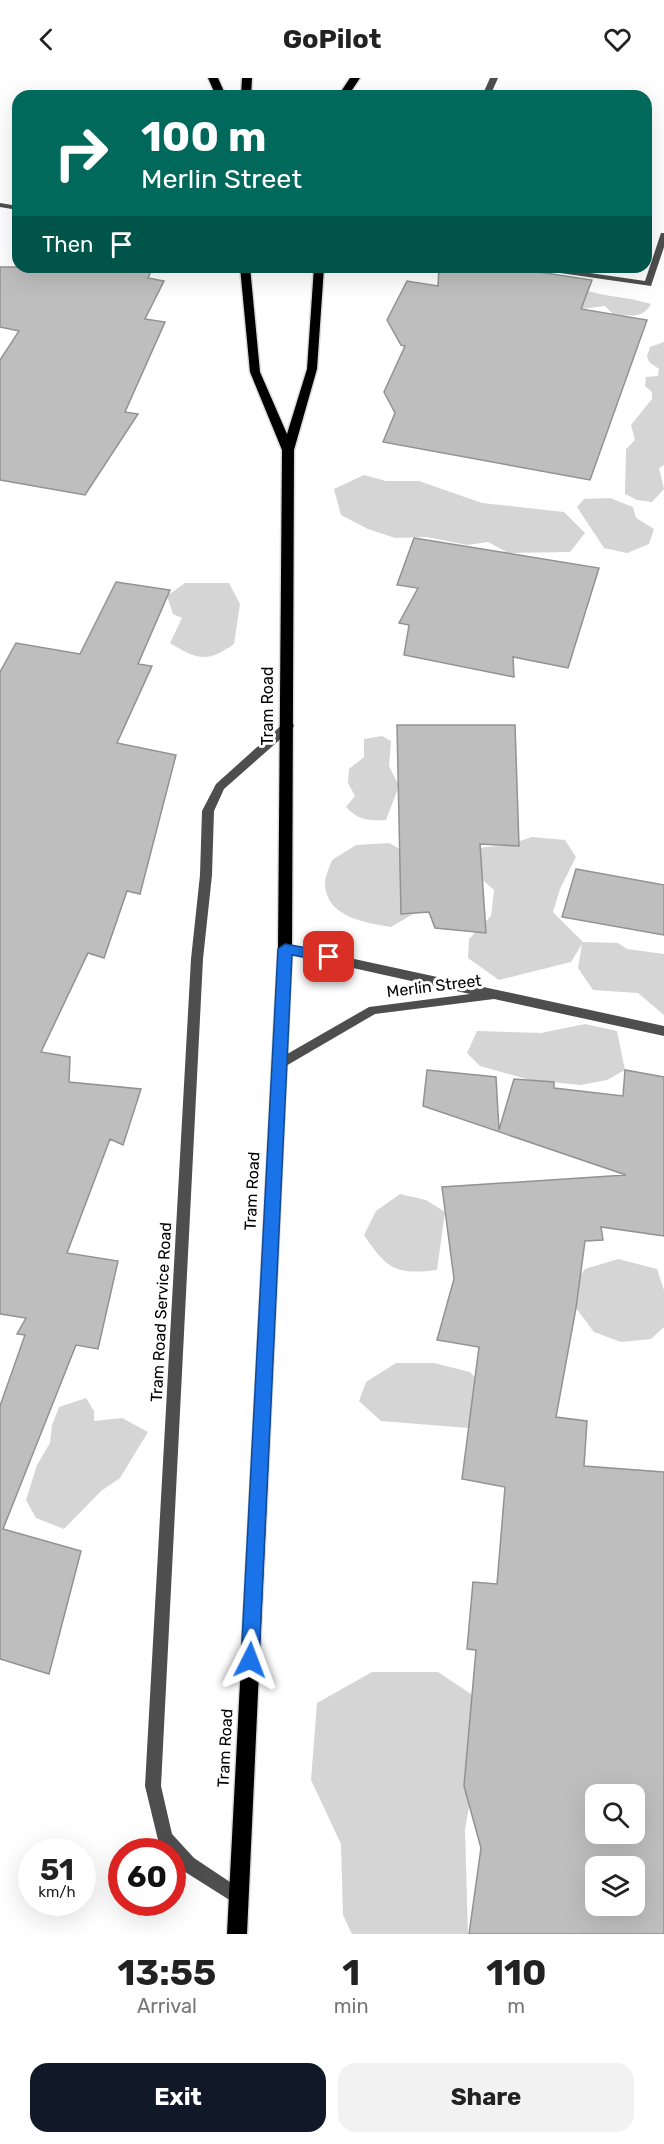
<!DOCTYPE html>
<style>
:root{--surface:#fff;--page:#f2f2f2;--text:#222;--muted:#767676;--accent:#111827}
body{margin:0;font-family:Rubik,sans-serif;background:var(--page);color:var(--text);height:100vh;display:flex;flex-direction:column;font-size:22px;white-space:nowrap}
*{box-sizing:border-box;margin:0}
p{font-size:20px;color:var(--muted)}
.icon{flex:none;width:33px;height:33px;fill:none;stroke:currentColor;stroke-width:2;stroke-linecap:round;stroke-linejoin:round}
.map{position:relative;height:1856px;overflow:hidden}
.drawer{display:flex;flex-direction:column;background:var(--surface);flex:1}
.drawer>*{flex:none}
.banner{position:absolute;left:12px;top:12px;width:640px;height:183px;border-radius:18px;box-shadow:0 6px 24px #0002;background:#00695c;color:#fff;overflow:hidden}
.tools{position:absolute;left:585px;top:1706px;display:grid;gap:12px}
.tools a{display:grid;place-items:center;width:60px;height:60px;border-radius:12px;background:var(--surface);box-shadow:0 6px 24px #0002;font-size:30px}
.speed{position:absolute;left:18px;top:1760px;display:flex;gap:12px;font-size:30px;font-weight:700;text-align:center}
.speed>*{display:grid;place-content:center;width:78px;height:78px;border-radius:50%;background:var(--surface);box-shadow:0 6px 24px #0002;line-height:1}
.speed small{font-size:15px;font-weight:400}
.speed .limit{border:9px solid #d22;background:#fff;color:#111}
.pin{position:absolute;display:grid;place-items:center;width:51px;height:51px;color:#fff;margin:-26px;border-radius:12px;box-shadow:0 3px 9px #0006}
.me{position:absolute;width:66px;margin:-33px;rotate:3deg;stroke-linejoin:round;filter:drop-shadow(0 0 4px #0008)}
.turn{display:flex;align-items:center;gap:21px;height:126px;padding:0 30px;font-size:27px}
.turn .icon{width:78px;height:78px;stroke-width:2.5}
.turn b{display:block;font-size:42px;line-height:51px}
.then{display:flex;align-items:center;height:57px;padding:0 30px;background:#0003;gap:12px;font-size:22px}
.eta{display:flex;justify-content:space-evenly;align-items:center;height:102px;text-align:center}
.eta b{font-size:36px;font-weight:700;line-height:42px}
.button{display:flex;gap:12px;margin-top:auto;padding:12px 30px}
.button a{flex:1;height:69px;border-radius:18px;background:var(--accent);color:#fff;font-size:24px;font-weight:700;line-height:69px;text-align:center}
.button a+a{background:var(--page);color:var(--text)}
header{display:flex;justify-content:space-between;align-items:center;height:78px;padding:0 30px;background:var(--surface);font-size:27px;font-weight:700}
.map>svg:first-child{display:block}
</style>
<header><svg class="icon" aria-label="back" viewBox="0 0 24 24"><path d="M15 5l-7 7 7 7"/></svg>GoPilot<svg class="icon" aria-label="heart" viewBox="0 0 24 24"><path d="M12 20l-8-8c-3-5 5-10 8-4 3-6 11-1 8 4z"/></svg></header>
<div class="map">
<svg width="664" height="1856" viewBox="0 0 664 1856">
<rect width="100%" height="100%" fill="#fff"/>
<!-- green -->
<path fill="#d5d5d5" d="M 584,212 C 607,219 628,219 651,226 C 642,242 629,237 613,236 L 605,228 L 581,231 L 571,226 Z
M 664,264 L 664,387 L 659,390 L 664,411 L 652,424 L 637,422 L 625,416 L 626,371 L 635,362 L 631,347 L 652,321 L 652,314 L 645,308 L 646,299 L 658,298 L 659,291 L 649,284 L 647,278 L 650,269 Z
M 364,397 L 386,403 L 419,403 L 482,425 L 564,434 L 585,455 L 570,474 L 508,475 L 488,464 L 467,467 L 427,459 L 395,460 L 368,451 L 341,437 L 334,411 Z
M 610,420 L 633,429 L 636,440 L 654,451 L 649,466 L 627,475 L 604,470 L 577,429 L 584,421 Z
M 185,505 L 229,505 L 240,526 L 234,566 C 207,585 198,582 170,565 L 182,540 L 173,536 L 167,518 Z
M 382,658 L 391,663 L 389,688 L 399,708 L 386,742 C 368,743 358,742 346,729 L 355,718 L 348,705 L 349,691 L 364,679 L 364,661 Z
M 532,759 L 565,762 L 576,779 L 560,811 L 553,834 L 583,864 L 618,865 L 627,871 L 664,876 L 664,937 L 638,915 L 593,912 L 578,890 L 582,866 L 571,884 L 499,902 L 468,880 L 469,861 L 491,838 L 494,812 L 471,792 L 467,771 L 507,767 Z
M 389,765 L 410,777 L 415,835 L 391,849 C 366,845 325,839 325,805 C 325,798 330,788 332,782 L 356,767 Z
M 585,946 L 617,953 L 625,992 L 607,1002 L 581,1007 L 530,1002 L 480,988 L 467,975 L 477,953 L 541,955 Z
M 400,1116 L 426,1122 L 445,1134 L 437,1192 C 395,1197 387,1191 364,1157 L 376,1133 Z
M 618,1181 L 657,1191 L 664,1212 L 664,1249 L 651,1261 L 621,1264 L 594,1254 L 576,1230 L 572,1209 L 585,1191 Z
M 396,1285 L 434,1285 L 470,1294 L 490,1315 L 468,1350 L 381,1343 L 359,1323 L 366,1304 Z
M 86,1320 L 94,1333 L 94,1343 L 122,1340 L 148,1354 L 120,1400 L 101,1413 L 64,1451 L 36,1440 L 26,1422 L 37,1387 L 50,1365 L 52,1347 L 59,1329 Z
M 372,1594 L 438,1594 L 480,1622 L 480,1664 L 465,1752 L 468,1856 L 352,1856 L 343,1837 L 341,1766 L 311,1702 L 317,1625 Z"/>
<!-- building -->
<path fill="#bebebe" stroke="#929292" stroke-width="1.5" fill-rule="evenodd" d="M 0,189 L 153,189 L 148,200 L 164,203 L 145,241 L 165,244 L 125,334 L 138,336 L 85,417 L 0,402 L 0,282 L 19,253 L 0,249 Z
M 439,189 L 526,189 L 532,193 L 592,202 L 581,231 L 647,242 L 590,402 L 383,364 L 395,335 L 384,314 L 405,268 L 401,267 L 387,242 L 407,203 L 438,208 Z
M 414,460 L 599,490 L 568,590 L 513,579 L 514,599 L 404,577 L 409,547 L 399,545 L 418,510 L 397,507 Z
M 116,504 L 170,512 L 138,586 L 152,588 L 117,665 L 176,677 L 140,816 L 127,813 L 104,880 L 88,875 L 41,974 L 70,979 L 69,1004 L 141,1011 L 123,1067 L 110,1061 L 67,1175 L 118,1183 L 98,1271 L 76,1267 L 3,1451 L 81,1473 L 49,1596 L 0,1581 L 0,1328 L 25,1257 L 17,1256 L 26,1240 L 0,1236 L 0,594 L 16,565 L 80,576 Z
M 397,647 L 515,647 L 519,768 L 480,766 L 486,855 L 435,850 L 429,834 L 401,836 Z
M 576,791 L 664,807 L 664,857 L 562,839 Z
M 427,992 L 496,999 L 499,1052 L 514,1001 L 554,1004 L 554,1010 L 623,1018 L 625,992 L 664,999 L 664,1158 L 601,1149 L 603,1162 L 585,1163 L 576,1230 L 556,1339 L 587,1343 L 584,1388 L 664,1394 L 664,1856 L 469,1856 L 481,1770 L 464,1708 L 476,1572 L 467,1571 L 473,1504 L 497,1506 L 505,1409 L 462,1401 L 479,1269 L 437,1262 L 454,1201 L 442,1109 L 626,1097 L 423,1028 ZM 596,1716 L 634,1716 L 634,1755 L 596,1755 ZM 596,1788 L 634,1788 L 634,1827 L 596,1827 Z"/>
<g fill="none" stroke-linecap="round" stroke-linejoin="round">
<!-- primary casing -->
<g stroke="#dbdbdb" stroke-width="3">
<path id="primary" d="M 208,0 L 218,0 L 226,18 L 216,18 Z
M 242,0 L 252,0 L 251,18 L 241,18 Z
M 350,0 L 360,0 L 348,18 L 338,18 Z
M 240,189 L 250,189 L 260,294 L 287,356 L 307,291 L 314,189 L 324,189 L 317,291 L 294,372 L 292,871 L 247,1856 L 227,1856 L 278,871 L 282,372 L 250,294 Z"/>
</g>
<!-- lane -->
<path fill="#4e4e4e" fill-rule="evenodd" d="M 490,0 L 498,0 L 490,18 L 482,18 Z
M 0,125 L 18,128 L 18,132 L 0,129 Z
M 661,155 L 664,155 L 664,169 L 651,208 L 532,191 L 528,189 L 549,189 L 645,203 Z"/>
<!-- street -->
<path fill="#4e4e4e" fill-rule="evenodd" d="M 289,643 L 294,647 L 293,650 L 224,711 L 214,733 L 212,797 L 203,881 L 161,1708 L 172,1756 L 194,1780 L 245,1814 L 247,1820 L 245,1826 L 239,1828 L 182,1792 L 172,1781 L 172,1773 L 166,1773 L 159,1766 L 145,1708 L 191,881 L 200,797 L 202,733 L 216,706 L 285,644 Z
M 285,866 L 664,948 L 664,958 L 494,921 L 375,936 L 279,992 L 275,991 L 273,987 L 275,983 L 369,929 L 470,916 L 281,874 L 279,871 Z"/>
<!-- primary -->
<use href="#primary" fill="#000" fill-rule="evenodd"/>
</g>
<!-- route -->
<path fill="#1a73e8" stroke="#114b97" stroke-width="1.5" d="M 285,866 L 329,874 L 336,879 L 329,884 L 292,877 L 259,1582 L 256,1588 L 250,1591 L 244,1588 L 241,1582 L 278,871 Z"/>
<g text-anchor="middle" dominant-baseline="central" stroke-width="6" stroke-linejoin="round" paint-order="stroke">
<!-- street labels -->
<g font-size="16" fill="#000" stroke="#fff">
<text transform="translate(267 628) rotate(-90)">Tram Road</text>
<text transform="translate(434 908) rotate(-7)">Merlin Street</text>
<text transform="translate(252 1113) rotate(-87)">Tram Road</text>
<text transform="translate(161 1234) rotate(-87)">Tram Road Service Road</text>
<text transform="translate(225 1670) rotate(-87)">Tram Road</text>
</g>
</g>
</svg>
<div class="tools">
<a><svg class="icon" aria-label="search" viewBox="0 0 24 24"><circle cx="10" cy="10" r="6"/><path d="M15 15l6 6"/></svg></a>
<a><svg class="icon" aria-label="layers" viewBox="0 0 24 24"><path d="M12 4l9 5-9 5-9-5zM3 14l9 5 9-5"/></svg></a>
</div>
<div class="speed"><div>51<small>km/h</small></div><div class="limit">60</div></div>
<div class="pin" style="left:329px;top:879px;background:#d93025"><svg class="icon" aria-label="arrive" viewBox="0 0 24 24"><path d="M6 21V4h12l-3 4 3 4H6"/></svg></div>
<svg class="me" style="left:250px;top:1582px" viewBox="-20 -20 40 40"><path d="M0-17L14 15 0 8-14 15z" fill="#1a73e8" stroke="#fff" stroke-width="4"/></svg>
<div class="banner">
<div class="turn"><svg class="icon" aria-label="right" viewBox="0 0 24 24"><path d="M7 20v-9h11M14 6l5 5-5 5"/></svg><div><b>100 m</b>Merlin Street</div></div>
<div class="then">Then<svg class="icon" aria-label="arrive" viewBox="0 0 24 24"><path d="M6 21V4h12l-3 4 3 4H6"/></svg></div>
</div>
</div>
<section class="drawer">
<div class="eta">
<div><b>13:55</b><p>Arrival</p></div>
<div><b>1</b><p>min</p></div>
<div><b>110</b><p>m</p></div>
</div>
<div class="button"><a>Exit</a><a>Share</a></div>
</section>
